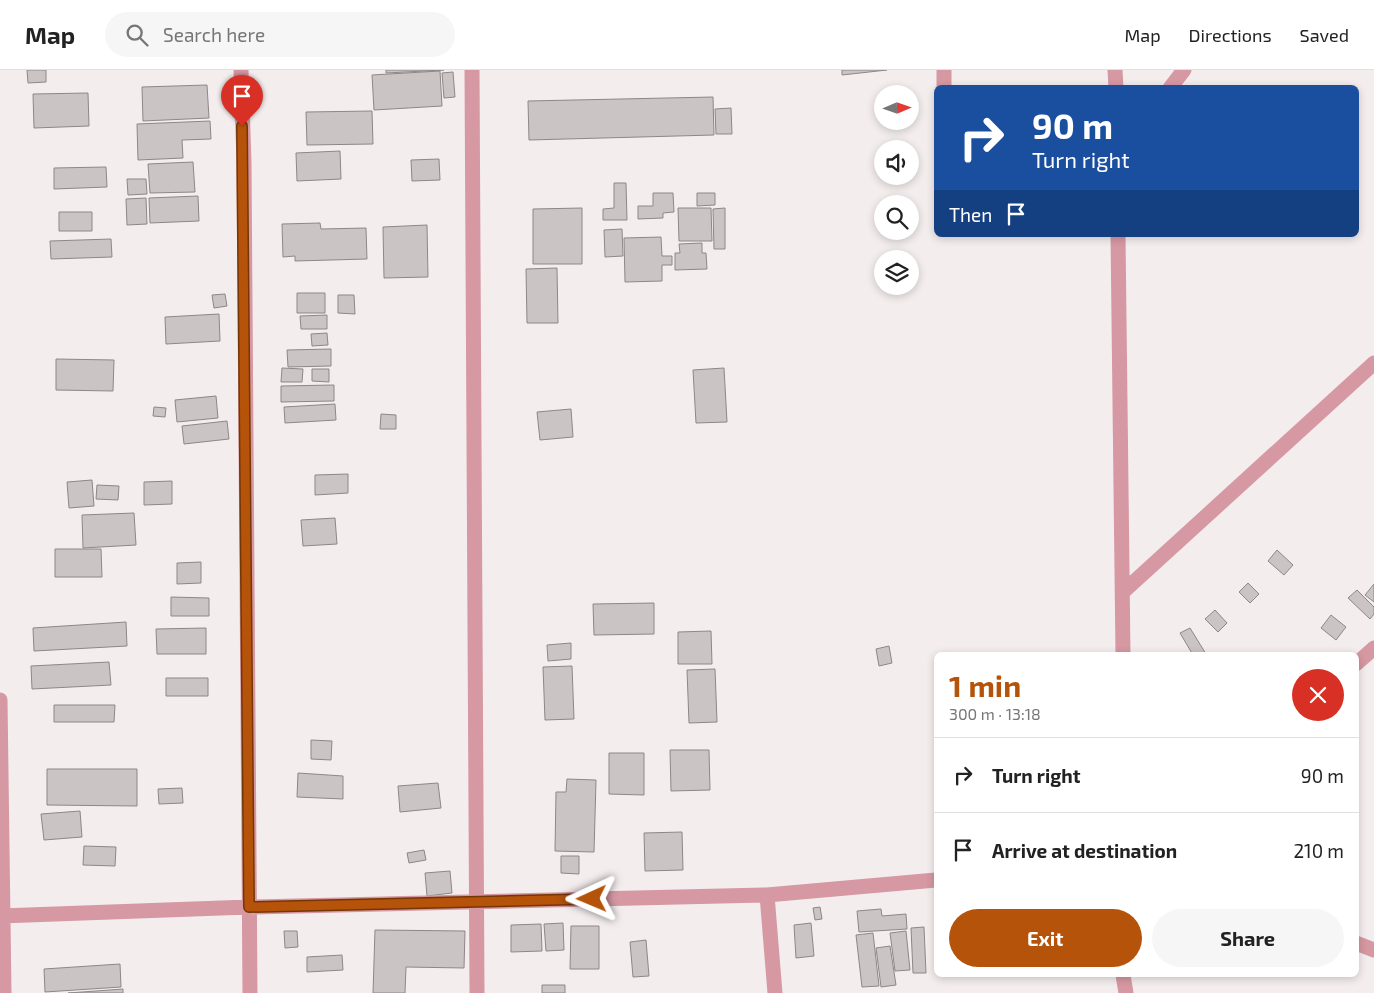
<!DOCTYPE html>
<meta charset="utf-8">
<style>
:root{--surface:#fff;--page:#f6f6f6;--text:#222;--muted:#767676;--line:#e0e0e0;--accent:#b45309}
body{margin:0;font-family:"Exo 2",sans-serif;background:var(--page);color:var(--text);height:100vh;display:flex;flex-direction:column;font-size:19px;white-space:nowrap}
*{box-sizing:border-box;margin:0}
p{font-size:16px;color:var(--muted)}
.icon{flex:none;width:28px;height:28px;fill:none;stroke:currentColor;stroke-width:2;stroke-linecap:round;stroke-linejoin:round}
.map{position:relative;flex:1;overflow:hidden}
.sheet{position:absolute;left:934px;top:582px;width:425px;height:325px;display:flex;flex-direction:column;background:var(--surface);border-radius:8px;box-shadow:0 2px 8px #0003}
.sheet>*{flex:none}
.top-card{position:absolute;left:934px;top:15px;width:425px;height:152px;border-radius:8px;box-shadow:0 2px 8px #0003;background:#1a4fa0;color:#fff;overflow:hidden}
.needle{width:32px;rotate:88deg}
.buttons{position:absolute;left:874px;top:15px;display:grid;gap:10px}
.buttons a{display:grid;place-items:center;width:45px;height:45px;border-radius:50%;background:var(--surface);box-shadow:0 2px 8px #0003;font-size:25px}
.pin{position:absolute;display:grid;place-items:center;width:42px;height:42px;color:#fff;margin:-51px -21px;border-radius:50% 50% 50% 0;rotate:-45deg;box-shadow:0 0 5px #0007}
.pin .icon{rotate:45deg}
.me{position:absolute;width:55px;margin:-28px;rotate:269deg;stroke-linejoin:round;filter:drop-shadow(0 0 4px #0008)}
.turn{display:flex;align-items:center;gap:18px;height:105px;padding:0 15px;font-size:22px}
.turn .icon{width:65px;height:65px;stroke-width:2.5}
.turn b{display:block;font-size:35px;line-height:42px}
.then{display:flex;align-items:center;height:48px;padding:0 15px;background:#0003;gap:10px;font-size:19px}
.round{display:grid;place-items:center;flex:none;width:52px;height:52px;border-radius:26px;background:var(--page)}
.head{display:flex;align-items:center;justify-content:space-between;height:85px;padding:0 15px}
h1{font-size:30px;font-weight:700;line-height:38px;color:var(--accent)}
.button{display:flex;gap:10px;margin-top:auto;padding:10px 15px}
.button a{flex:1;height:58px;border-radius:30px;background:var(--accent);color:#fff;font-size:20px;font-weight:700;line-height:58px;text-align:center}
.button a+a{background:var(--page);color:var(--text)}
ul{padding:0;list-style:none}
li{display:flex;align-items:center;gap:15px;height:75px;padding:0 15px;border-top:1px solid var(--line)}
li div{flex:1}
li b{display:block;font-size:19px}
li em{font-style:normal}
header{display:flex;align-items:center;gap:30px;box-sizing:border-box;height:70px;padding:0 25px;background:var(--surface);border-bottom:1px solid var(--line)}
header strong{font-size:24px}
nav{display:flex;gap:28px;margin-inline-start:auto;font-size:18px}
.search{width:350px;height:45px;background:var(--page);display:flex;align-items:center;gap:12px;box-sizing:border-box;padding:0 18px;border-radius:28px;color:var(--muted);font-size:19px}
.map>svg:first-child{display:block}
</style>
<header>
<strong>Map</strong>
<div class="search"><svg class="icon" aria-label="search" viewBox="0 0 24 24"><circle cx="10" cy="10" r="6"/><path d="M15 15l6 6"/></svg>Search here</div>
<nav><a>Map</a><a>Directions</a><a>Saved</a></nav>
</header>
<div class="map">
<svg width="1374" height="923" viewBox="0 0 1374 923">
<rect width="100%" height="100%" fill="#f4edee"/>
<!-- building -->
<path fill="#cbc4c5" stroke="#8e8788" d="M 27,0 L 46,0 L 46,12 L 28,13 Z
M 386,0 L 444,0 L 386,3 Z
M 842,0 L 887,0 L 842,5 Z
M 440,1 L 442,36 L 374,40 L 372,5 Z
M 453,2 L 455,27 L 444,28 L 442,3 Z
M 207,15 L 209,48 L 143,51 L 142,17 Z
M 88,23 L 89,56 L 34,58 L 33,24 Z
M 713,27 L 714,65 L 529,70 L 528,31 Z
M 731,38 L 732,64 L 716,64 L 715,39 Z
M 372,41 L 373,74 L 307,75 L 306,42 Z
M 210,51 L 211,69 L 182,70 L 183,88 L 138,90 L 137,54 Z
M 340,81 L 341,109 L 297,111 L 296,83 Z
M 439,89 L 440,110 L 412,111 L 411,90 Z
M 193,92 L 195,122 L 150,123 L 148,94 Z
M 106,97 L 107,117 L 54,119 L 54,98 Z
M 127,109 L 146,109 L 147,124 L 128,125 Z
M 614,113 L 626,113 L 627,150 L 603,150 L 603,139 L 614,138 Z
M 653,123 L 673,123 L 674,142 L 663,143 L 663,148 L 638,149 L 638,136 L 653,136 Z
M 697,123 L 715,123 L 715,135 L 697,136 Z
M 198,126 L 199,151 L 150,153 L 149,128 Z
M 146,128 L 147,154 L 127,155 L 126,129 Z
M 582,138 L 582,194 L 533,194 L 533,139 Z
M 678,138 L 711,138 L 712,171 L 679,171 Z
M 725,138 L 725,179 L 714,179 L 713,139 Z
M 59,142 L 92,142 L 92,161 L 59,161 Z
M 320,153 L 321,159 L 366,158 L 367,189 L 295,191 L 295,186 L 283,187 L 282,154 Z
M 427,155 L 428,207 L 384,208 L 383,157 Z
M 622,159 L 623,186 L 605,187 L 604,160 Z
M 661,167 L 662,186 L 672,186 L 672,195 L 662,195 L 662,211 L 625,212 L 624,168 Z
M 111,169 L 112,187 L 51,189 L 50,171 Z
M 702,173 L 702,183 L 706,183 L 707,199 L 675,200 L 675,183 L 680,183 L 679,174 Z
M 557,198 L 558,253 L 527,253 L 526,199 Z
M 297,223 L 325,223 L 325,243 L 297,243 Z
M 225,224 L 227,236 L 214,238 L 212,225 Z
M 338,225 L 354,225 L 355,244 L 338,243 Z
M 219,244 L 220,271 L 166,274 L 165,247 Z
M 327,245 L 327,259 L 301,259 L 300,246 Z
M 327,263 L 328,275 L 312,276 L 311,264 Z
M 331,279 L 331,296 L 288,297 L 287,280 Z
M 56,289 L 114,290 L 113,321 L 56,320 Z
M 282,298 L 303,299 L 302,312 L 281,312 Z
M 724,298 L 727,352 L 696,353 L 693,300 Z
M 312,299 L 329,299 L 329,312 L 312,311 Z
M 334,315 L 334,331 L 281,332 L 281,316 Z
M 216,326 L 218,348 L 177,352 L 175,330 Z
M 335,334 L 336,350 L 285,353 L 284,337 Z
M 154,337 L 166,338 L 165,347 L 153,346 Z
M 571,339 L 573,367 L 540,370 L 537,342 Z
M 381,344 L 396,345 L 396,359 L 380,359 Z
M 227,351 L 229,369 L 184,374 L 182,356 Z
M 348,404 L 348,423 L 315,425 L 315,405 Z
M 92,410 L 94,436 L 69,438 L 67,412 Z
M 172,411 L 172,434 L 144,435 L 144,412 Z
M 97,415 L 119,416 L 118,430 L 96,429 Z
M 134,443 L 136,475 L 83,478 L 82,445 Z
M 335,448 L 337,474 L 303,476 L 301,450 Z
M 55,479 L 101,479 L 102,507 L 55,507 Z
M 1277,480 L 1293,495 L 1284,505 L 1268,491 Z
M 201,492 L 201,513 L 177,514 L 177,493 Z
M 1248,513 L 1259,524 L 1250,533 L 1239,522 Z
M 1374,514 L 1374,532 L 1365,525 Z
M 1357,520 L 1374,537 L 1374,544 L 1370,549 L 1348,528 Z
M 171,527 L 209,528 L 209,546 L 171,546 Z
M 654,533 L 654,564 L 594,565 L 593,534 Z
M 1215,540 L 1227,553 L 1218,562 L 1205,549 Z
M 1331,545 L 1346,557 L 1336,570 L 1321,558 Z
M 126,552 L 127,576 L 34,581 L 33,558 Z
M 206,558 L 206,584 L 157,584 L 156,559 Z
M 1190,558 L 1206,584 L 1204,585 L 1193,585 L 1180,563 Z
M 711,561 L 712,594 L 678,594 L 678,562 Z
M 571,573 L 571,589 L 548,591 L 547,575 Z
M 889,576 L 892,593 L 879,596 L 876,579 Z
M 109,592 L 111,615 L 32,619 L 31,596 Z
M 572,596 L 574,649 L 545,650 L 543,597 Z
M 715,599 L 717,652 L 689,653 L 687,600 Z
M 166,608 L 208,608 L 208,626 L 166,626 Z
M 54,635 L 115,635 L 114,652 L 54,652 Z
M 311,670 L 332,671 L 331,690 L 311,689 Z
M 670,680 L 709,680 L 710,720 L 671,721 Z
M 609,683 L 644,683 L 644,725 L 609,724 Z
M 47,699 L 137,699 L 137,736 L 47,735 Z
M 298,703 L 343,706 L 343,729 L 297,727 Z
M 567,709 L 596,710 L 594,782 L 555,781 L 556,722 L 566,722 Z
M 438,713 L 441,738 L 400,742 L 398,716 Z
M 182,718 L 183,733 L 159,734 L 158,719 Z
M 80,741 L 82,767 L 44,770 L 41,744 Z
M 682,762 L 683,800 L 645,801 L 644,763 Z
M 84,776 L 116,777 L 115,796 L 83,795 Z
M 424,780 L 426,790 L 409,793 L 407,783 Z
M 561,786 L 579,786 L 579,804 L 561,803 Z
M 450,801 L 452,823 L 427,826 L 425,803 Z
M 820,837 L 822,849 L 815,850 L 813,838 Z
M 881,839 L 882,846 L 906,844 L 907,859 L 859,862 L 857,841 Z
M 563,853 L 564,880 L 546,881 L 544,854 Z
M 811,853 L 814,886 L 796,888 L 794,855 Z
M 541,854 L 542,881 L 511,882 L 511,855 Z
M 571,856 L 599,856 L 599,899 L 570,899 Z
M 924,857 L 926,903 L 913,903 L 911,858 Z
M 375,860 L 465,861 L 464,898 L 406,897 L 405,923 L 373,923 Z
M 284,861 L 297,861 L 298,877 L 285,878 Z
M 906,861 L 910,900 L 895,901 L 890,863 Z
M 873,863 L 879,916 L 862,917 L 856,865 Z
M 646,870 L 649,906 L 633,907 L 630,872 Z
M 890,876 L 896,915 L 881,917 L 876,878 Z
M 342,885 L 343,900 L 307,902 L 307,887 Z
M 120,894 L 121,917 L 45,922 L 44,899 Z
M 542,915 L 565,915 L 565,923 L 542,923 Z
M 123,919 L 123,923 L 68,923 Z"/>
<g fill="none" stroke-linecap="round" stroke-linejoin="round">
<!-- minor -->
<path stroke="#d698a3" stroke-width="15" d="M 241,0 L 244,93 L 250,923
M 472,0 L 477,923
M 944,0 L 944,18
M 1115,0 L 1116,18
M 1170,18 L 1184,0
M 1118,165 L 1123,585
M 1124,521 L 1374,293
M 1356,594 L 1374,578
M 0,630 L 4,923
M 767,825 L 775,923
M 0,846 L 249,837 L 767,825 L 936,810
M 1356,873 L 1374,880
M 1123,905 L 1126,923"/>
</g>
<g fill="none" stroke-linecap="round" stroke-linejoin="round">
<!-- route casing -->
<g stroke="#753606" stroke-width="12">
<path id="route" d="M 242,56 L 249,837 L 592,829"/>
</g>
<!-- route -->
<use href="#route" stroke="#b45309" stroke-width="9"/>
</g>
</svg>
<div class="buttons">
<a><svg class="needle" viewBox="-14 -14 28 28"><path d="M0-13l5 13h-10z" fill="#e53935"/><path d="M0 13l5-13h-10z" fill="#767676"/></svg></a>
<a><svg class="icon" aria-label="sound" viewBox="0 0 24 24"><path d="M4 9h4l5-4v14l-5-4H4zM17 9q2 3 0 6"/></svg></a>
<a><svg class="icon" aria-label="search" viewBox="0 0 24 24"><circle cx="10" cy="10" r="6"/><path d="M15 15l6 6"/></svg></a>
<a><svg class="icon" aria-label="layers" viewBox="0 0 24 24"><path d="M12 4l9 5-9 5-9-5zM3 14l9 5 9-5"/></svg></a>
</div>
<div class="pin" style="left:242px;top:56px;background:#d93025"><svg class="icon" aria-label="arrive" viewBox="0 0 24 24"><path d="M6 21V4h12l-3 4 3 4H6"/></svg></div>
<svg class="me" style="left:592px;top:829px" viewBox="-20 -20 40 40"><path d="M0-17L14 15 0 8-14 15z" fill="#b45309" stroke="#fff" stroke-width="4"/></svg>
<div class="top-card">
<div class="turn"><svg class="icon" aria-label="right" viewBox="0 0 24 24"><path d="M7 20v-9h11M14 6l5 5-5 5"/></svg><div><b>90 m</b>Turn right</div></div>
<div class="then">Then<svg class="icon" aria-label="arrive" viewBox="0 0 24 24"><path d="M6 21V4h12l-3 4 3 4H6"/></svg></div>
</div>
<section class="sheet">
<div class="head"><div><h1>1 min</h1><p>300 m · 13:18</p></div><a class="round" style="background:#d93025;color:#fff"><svg class="icon" aria-label="close" viewBox="0 0 24 24"><path d="M6 6l12 12M18 6L6 18"/></svg></a></div>
<ul>
<li><svg class="icon" aria-label="right" viewBox="0 0 24 24"><path d="M7 20v-9h11M14 6l5 5-5 5"/></svg><div><b>Turn right</b></div><em>90 m</em></li>
<li><svg class="icon" aria-label="arrive" viewBox="0 0 24 24"><path d="M6 21V4h12l-3 4 3 4H6"/></svg><div><b>Arrive at destination</b></div><em>210 m</em></li>
</ul>
<div class="button"><a>Exit</a><a>Share</a></div>
</section>
</div>
